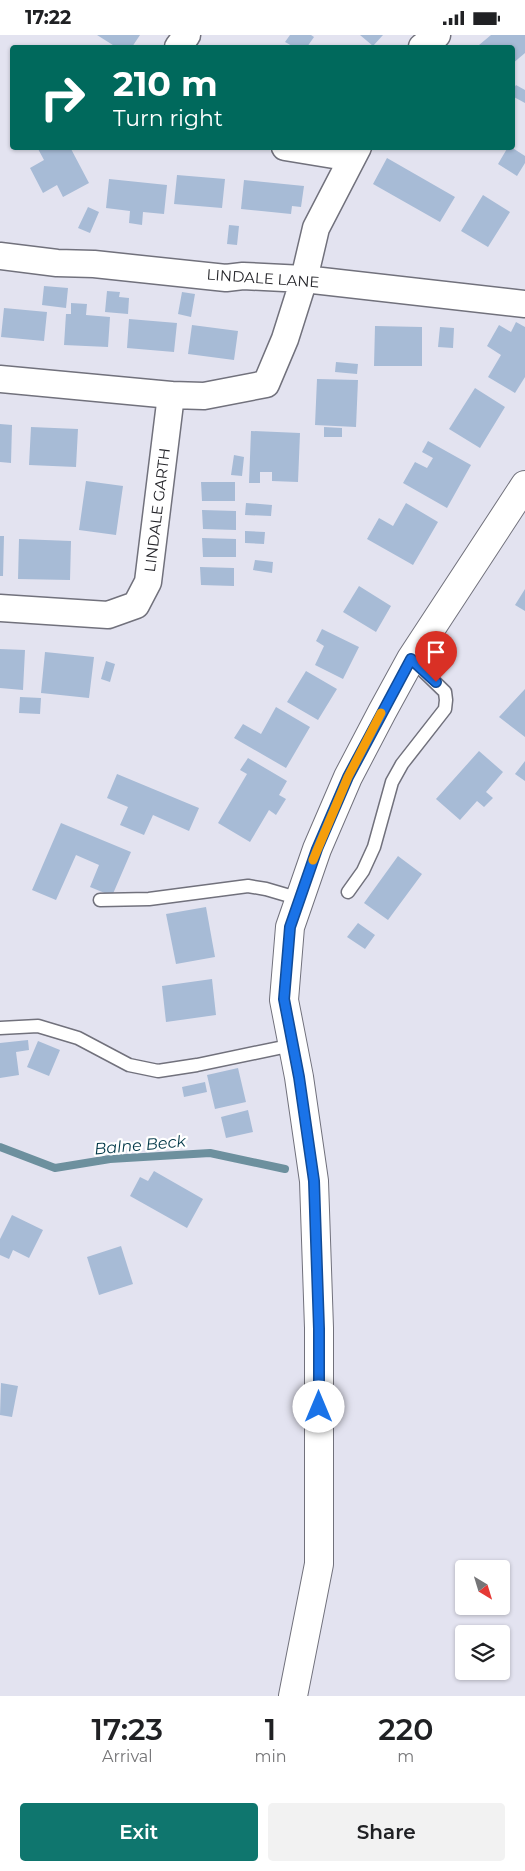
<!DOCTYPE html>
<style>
:root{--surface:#fff;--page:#f2f2f2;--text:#202124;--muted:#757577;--accent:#0f766e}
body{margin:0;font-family:Montserrat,sans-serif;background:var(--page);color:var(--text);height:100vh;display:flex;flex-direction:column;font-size:19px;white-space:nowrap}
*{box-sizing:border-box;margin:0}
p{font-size:16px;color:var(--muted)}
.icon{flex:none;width:28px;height:28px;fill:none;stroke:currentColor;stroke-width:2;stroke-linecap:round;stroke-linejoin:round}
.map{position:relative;height:1661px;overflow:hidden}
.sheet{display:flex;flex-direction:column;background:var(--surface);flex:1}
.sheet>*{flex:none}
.top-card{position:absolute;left:10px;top:10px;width:505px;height:105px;border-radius:5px;box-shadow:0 1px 4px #0004;background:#00695c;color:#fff;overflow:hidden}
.needle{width:32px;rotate:142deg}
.tools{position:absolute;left:455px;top:1525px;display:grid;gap:10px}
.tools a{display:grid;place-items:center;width:55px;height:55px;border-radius:5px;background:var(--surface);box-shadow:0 1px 4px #0004;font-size:25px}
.pin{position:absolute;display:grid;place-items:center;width:42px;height:42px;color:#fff;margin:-51px -21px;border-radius:50% 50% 50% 0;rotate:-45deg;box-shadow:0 0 5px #0007}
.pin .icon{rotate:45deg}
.me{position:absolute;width:55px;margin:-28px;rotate:0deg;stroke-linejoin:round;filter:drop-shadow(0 0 4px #0008)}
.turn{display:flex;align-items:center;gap:18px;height:105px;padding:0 20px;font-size:22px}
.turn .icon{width:65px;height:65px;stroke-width:2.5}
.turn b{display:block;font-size:35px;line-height:42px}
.eta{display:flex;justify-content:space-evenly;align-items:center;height:85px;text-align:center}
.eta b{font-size:30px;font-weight:600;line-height:35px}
.primary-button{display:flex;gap:10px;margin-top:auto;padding:10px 20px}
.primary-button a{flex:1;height:58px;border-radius:5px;background:var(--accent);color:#fff;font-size:20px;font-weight:600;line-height:58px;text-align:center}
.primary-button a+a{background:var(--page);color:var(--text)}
.status{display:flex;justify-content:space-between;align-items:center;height:35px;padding:0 25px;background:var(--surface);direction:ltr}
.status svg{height:14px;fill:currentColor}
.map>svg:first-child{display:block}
</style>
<div class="status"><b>17:22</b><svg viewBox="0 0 49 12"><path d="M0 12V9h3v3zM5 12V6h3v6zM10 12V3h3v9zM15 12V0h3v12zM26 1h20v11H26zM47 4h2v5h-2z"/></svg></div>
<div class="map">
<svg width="525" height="1661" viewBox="0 0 525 1661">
<rect width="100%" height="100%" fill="#e3e3f0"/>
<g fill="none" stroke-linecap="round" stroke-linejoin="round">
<!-- stream -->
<path stroke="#6d909e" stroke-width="8" d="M 0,1112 L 55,1133 L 110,1124 L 210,1118 L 285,1134"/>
</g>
<!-- building -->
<path fill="#a7bbd6" d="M 97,0 L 140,0 L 132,12 L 116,12 Z
M 290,0 L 311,0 L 314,2 L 307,12 L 294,12 L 285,7 Z
M 360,0 L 383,0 L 373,11 Z
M 491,0 L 525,0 L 525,18 L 512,29 L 512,12 L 481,12 L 479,10 Z
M 516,50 L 525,55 L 525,68 L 512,61 L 512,56 Z
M 37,112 L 70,112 L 89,148 L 63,162 L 57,150 L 43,158 L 30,133 L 44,125 Z
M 508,112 L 511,112 L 525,121 L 525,128 L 517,141 L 498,129 Z
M 387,123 L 455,162 L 440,187 L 373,149 Z
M 177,140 L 225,144 L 222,173 L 174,169 Z
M 109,144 L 167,150 L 164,179 L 143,177 L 142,190 L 129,188 L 130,176 L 106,173 Z
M 244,145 L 304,151 L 301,172 L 292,171 L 291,179 L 241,174 Z
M 483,160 L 510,177 L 488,212 L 461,196 Z
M 88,172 L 99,177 L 90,198 L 78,193 Z
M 229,190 L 239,191 L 237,210 L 227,209 Z
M 44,251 L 68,253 L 66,273 L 42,270 Z
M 107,256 L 120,257 L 119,262 L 129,263 L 128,279 L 105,277 Z
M 182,257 L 195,259 L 191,282 L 178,279 Z
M 71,268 L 87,269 L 86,280 L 110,282 L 108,312 L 64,310 L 66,279 L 71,279 Z
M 4,273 L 47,277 L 44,306 L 1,302 Z
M 129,284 L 177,288 L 174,317 L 127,313 Z
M 516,287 L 525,292 L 525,342 L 515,358 L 488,342 L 501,320 L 487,311 L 499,290 L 511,297 Z
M 192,290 L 238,296 L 234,325 L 188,319 Z
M 375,291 L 422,292 L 422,331 L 374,331 Z
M 440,292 L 454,293 L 453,313 L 438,312 Z
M 336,327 L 358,329 L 357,339 L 335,337 Z
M 317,344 L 358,345 L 356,392 L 315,390 Z
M 475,353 L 505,372 L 480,413 L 449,394 Z
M 0,389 L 12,390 L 11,428 L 0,427 Z
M 31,392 L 78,394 L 76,432 L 29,430 Z
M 324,392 L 342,393 L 342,402 L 324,402 Z
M 251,396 L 300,398 L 298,447 L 272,446 L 272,437 L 260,437 L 260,448 L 249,448 Z
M 428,406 L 471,430 L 447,473 L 403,448 L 415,427 L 427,433 L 433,423 L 422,417 Z
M 234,420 L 244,422 L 242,441 L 231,440 Z
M 86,446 L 123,451 L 116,500 L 79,495 Z
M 201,447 L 235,447 L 235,466 L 202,466 Z
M 246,468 L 272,470 L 271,481 L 245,480 Z
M 406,468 L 438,487 L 413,530 L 367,504 L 379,483 L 393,491 Z
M 202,475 L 236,476 L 236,495 L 203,494 Z
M 245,496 L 265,497 L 264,509 L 245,508 Z
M 0,501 L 4,501 L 3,541 L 0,541 Z
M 202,503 L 236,504 L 236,522 L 203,522 Z
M 19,504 L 71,506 L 70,545 L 18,544 Z
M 255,525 L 273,527 L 272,538 L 253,535 Z
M 200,532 L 234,533 L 234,551 L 201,550 Z
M 359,551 L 391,571 L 376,597 L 343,577 Z
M 525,554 L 525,576 L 515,570 Z
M 322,594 L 359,612 L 343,644 L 315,630 L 324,611 L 316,606 Z
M 0,614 L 25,615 L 23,655 L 0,653 Z
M 45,617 L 94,622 L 89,663 L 41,658 Z
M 106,626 L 115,629 L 110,647 L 101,644 Z
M 306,636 L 337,654 L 318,685 L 287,667 Z
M 525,654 L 525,702 L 499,682 Z
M 20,662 L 41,663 L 40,679 L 19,678 Z
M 276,672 L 310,692 L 286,733 L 234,703 L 243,689 L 261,699 Z
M 479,716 L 503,737 L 486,757 L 493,763 L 484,772 L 477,766 L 460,785 L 436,764 Z
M 248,723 L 287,746 L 279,760 L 286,764 L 276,780 L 269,775 L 250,807 L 218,788 L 247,739 L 240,735 Z
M 525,726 L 525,746 L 515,739 Z
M 117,739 L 199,773 L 189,796 L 153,780 L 144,800 L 120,790 L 128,772 L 107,763 Z
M 61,788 L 131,817 L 112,861 L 90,852 L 99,830 L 76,820 L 56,865 L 32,855 Z
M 398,821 L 422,839 L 388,885 L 364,868 Z
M 206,872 L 215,922 L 176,929 L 166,879 Z
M 358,888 L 375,900 L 365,914 L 347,902 Z
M 212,944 L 216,980 L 166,987 L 162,951 Z
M 28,1005 L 29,1015 L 16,1017 L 19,1040 L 0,1043 L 0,1008 Z
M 38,1006 L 60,1015 L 49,1041 L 27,1032 Z
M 238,1033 L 246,1067 L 215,1074 L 207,1040 Z
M 205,1047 L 207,1057 L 184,1062 L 182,1052 Z
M 248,1075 L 253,1097 L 226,1103 L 221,1082 Z
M 154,1136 L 203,1164 L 187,1193 L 130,1161 L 140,1142 L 148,1146 Z
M 12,1180 L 43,1195 L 29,1223 L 13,1215 L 9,1224 L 0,1220 L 0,1204 Z
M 121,1211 L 133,1249 L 99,1260 L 87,1222 Z
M 1,1348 L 18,1351 L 12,1382 L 0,1380 Z"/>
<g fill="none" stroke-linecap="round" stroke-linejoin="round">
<!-- lane casing -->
<g stroke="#71717c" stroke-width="15">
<path id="lane" d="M 348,857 L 363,836 L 374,812 L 392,747 L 402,729 L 445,674 L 446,665 L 445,657 L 411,624
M 100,865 L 149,864 L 248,851 L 266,854 L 300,864
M 0,993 L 38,991 L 78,1003 L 129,1030 L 158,1036 L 197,1030 L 293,1010"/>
</g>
<!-- street casing -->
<g stroke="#71717c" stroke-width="29">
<path id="street" d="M 178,12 L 187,0
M 422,12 L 437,0
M 285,112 L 352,123
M 0,221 L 57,228 L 94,229 L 226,243 L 243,241 L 304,244 L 525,269
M 0,344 L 171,360 L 204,361 L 266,349 L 285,304 L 304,244 L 316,193 L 358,112
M 0,573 L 108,580 L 136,570 L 148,547 L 171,360"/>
</g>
<!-- secondary casing -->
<g stroke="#71717c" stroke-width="30">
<path id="secondary" d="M 293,1661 L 319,1529 L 319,1293 L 314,1146 L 299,1042 L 284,965 L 290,892 L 317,814 L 348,742 L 382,677 L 411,624 L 525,450"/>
</g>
<!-- lane -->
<use href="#lane" stroke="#fff" stroke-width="12"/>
<!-- street -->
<use href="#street" stroke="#fff" stroke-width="26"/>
<!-- secondary -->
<use href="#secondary" stroke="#fff" stroke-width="28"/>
</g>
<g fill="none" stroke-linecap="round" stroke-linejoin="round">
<!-- route casing -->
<g stroke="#114b97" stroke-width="12">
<path id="route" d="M 319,1372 L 319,1294 L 314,1146 L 299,1042 L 284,964 L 290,892 L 317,814 L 348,742 L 411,624 L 436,647"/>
</g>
<!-- route -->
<use href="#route" stroke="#1a73e8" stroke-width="9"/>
<!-- slow -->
<path stroke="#f59e0b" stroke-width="9" d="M 313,825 L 348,742 L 381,678"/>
</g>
<g text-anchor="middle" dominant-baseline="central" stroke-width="4.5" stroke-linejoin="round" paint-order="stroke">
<!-- street labels -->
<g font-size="15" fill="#232328" stroke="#fff">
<text transform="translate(263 243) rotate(4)">LINDALE LANE</text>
<text transform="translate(157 475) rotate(-83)">LINDALE GARTH</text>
</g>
<!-- water labels -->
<g font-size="16" font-style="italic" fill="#003747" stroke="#fff">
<text transform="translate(140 1110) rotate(-5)">Balne Beck</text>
</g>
</g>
</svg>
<div class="tools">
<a><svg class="needle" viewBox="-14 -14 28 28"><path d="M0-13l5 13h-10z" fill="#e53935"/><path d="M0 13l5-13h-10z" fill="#757577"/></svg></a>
<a><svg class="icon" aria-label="layers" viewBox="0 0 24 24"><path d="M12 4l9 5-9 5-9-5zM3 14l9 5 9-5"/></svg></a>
</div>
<div class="pin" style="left:436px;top:647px;background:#d93025"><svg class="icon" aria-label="arrive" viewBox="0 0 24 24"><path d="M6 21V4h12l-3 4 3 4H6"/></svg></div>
<svg class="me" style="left:319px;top:1372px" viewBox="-20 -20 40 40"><circle r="19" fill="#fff"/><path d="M0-13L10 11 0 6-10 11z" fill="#1a73e8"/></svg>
<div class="top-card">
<div class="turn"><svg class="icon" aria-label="right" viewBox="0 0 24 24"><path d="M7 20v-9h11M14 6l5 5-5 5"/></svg><div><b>210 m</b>Turn right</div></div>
</div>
</div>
<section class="sheet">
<div class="eta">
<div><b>17:23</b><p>Arrival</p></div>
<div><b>1</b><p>min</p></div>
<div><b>220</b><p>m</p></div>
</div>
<div class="primary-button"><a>Exit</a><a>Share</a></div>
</section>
